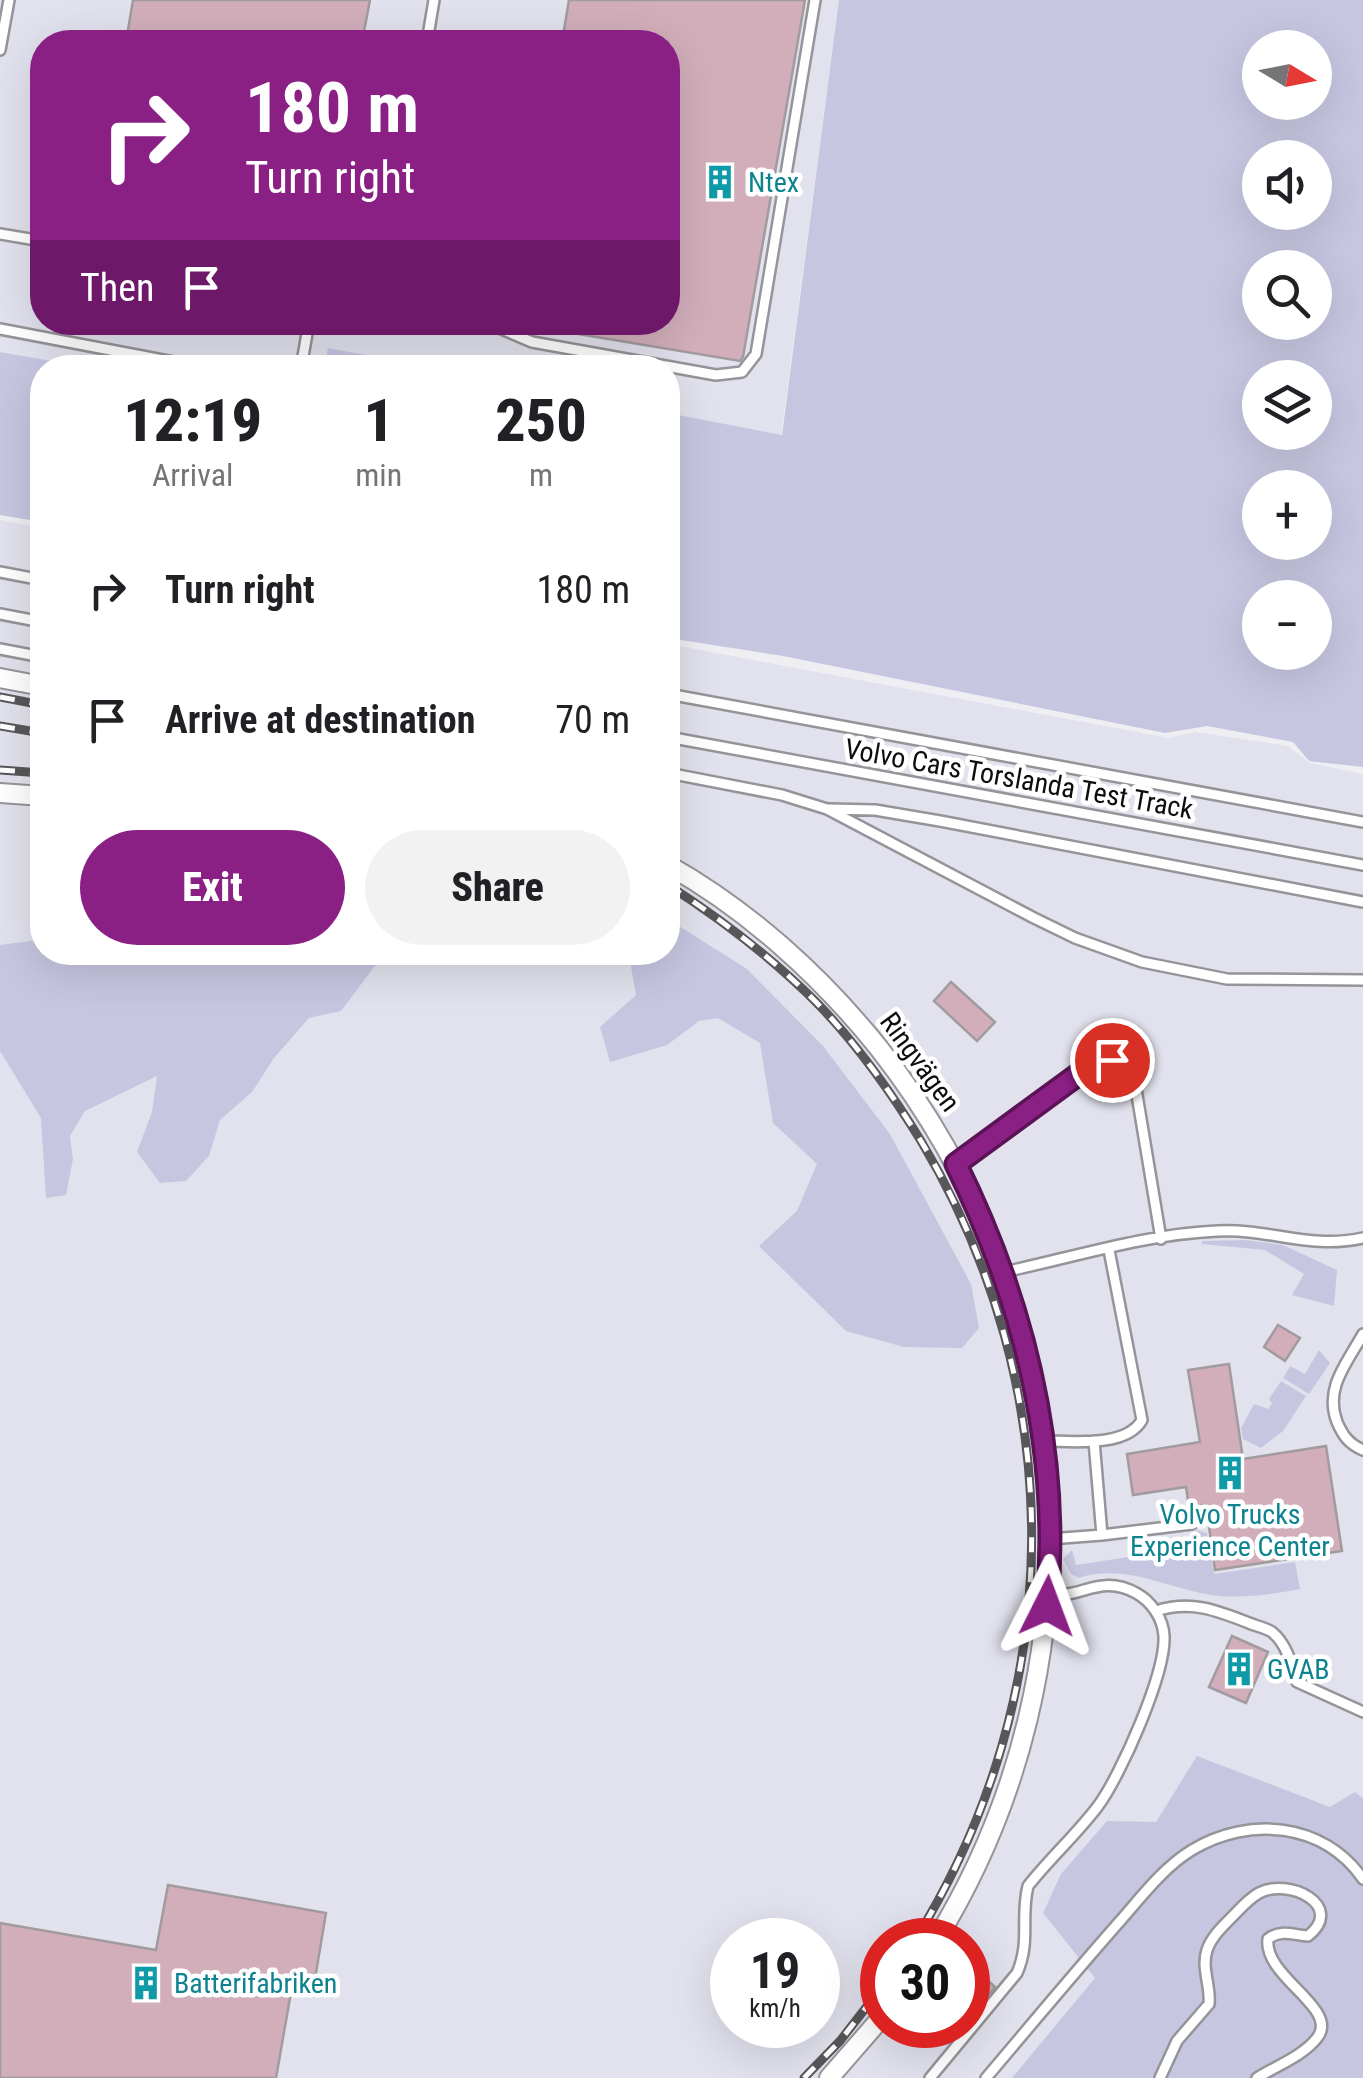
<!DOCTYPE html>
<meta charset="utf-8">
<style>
:root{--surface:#fff;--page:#f2f2f2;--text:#202124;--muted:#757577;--accent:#8a1f84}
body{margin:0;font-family:"Roboto Condensed",sans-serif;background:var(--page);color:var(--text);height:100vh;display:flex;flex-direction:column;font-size:38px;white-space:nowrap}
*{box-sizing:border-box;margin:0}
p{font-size:32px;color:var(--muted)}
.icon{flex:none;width:55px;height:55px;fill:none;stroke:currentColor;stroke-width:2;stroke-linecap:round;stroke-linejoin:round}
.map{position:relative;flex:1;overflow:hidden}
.drawer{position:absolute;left:30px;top:355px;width:650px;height:610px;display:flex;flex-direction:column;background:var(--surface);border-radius:40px;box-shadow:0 10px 40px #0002}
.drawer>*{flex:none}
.top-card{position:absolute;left:30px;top:30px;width:650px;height:305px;border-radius:40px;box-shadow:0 10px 40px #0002;background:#8a1f84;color:#fff;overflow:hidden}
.needle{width:65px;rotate:100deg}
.controls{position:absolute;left:1242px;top:30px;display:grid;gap:20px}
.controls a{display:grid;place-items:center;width:90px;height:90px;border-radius:50%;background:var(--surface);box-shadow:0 10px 40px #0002;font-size:50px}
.speed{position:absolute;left:710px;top:1918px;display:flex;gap:20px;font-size:50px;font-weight:700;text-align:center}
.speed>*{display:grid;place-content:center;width:130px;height:130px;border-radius:50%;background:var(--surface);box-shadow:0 10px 40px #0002;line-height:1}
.speed small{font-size:25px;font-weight:400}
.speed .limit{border:15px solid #d22;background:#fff;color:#111}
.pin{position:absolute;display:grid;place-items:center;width:85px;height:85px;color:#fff;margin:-42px;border:5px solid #fff;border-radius:50%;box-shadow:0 2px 10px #0007}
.me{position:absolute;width:110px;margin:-55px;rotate:3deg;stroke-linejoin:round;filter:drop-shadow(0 0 8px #0008)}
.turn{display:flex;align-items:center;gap:35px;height:210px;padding:0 50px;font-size:45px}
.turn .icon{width:130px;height:130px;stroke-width:2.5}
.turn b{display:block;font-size:70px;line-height:85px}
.then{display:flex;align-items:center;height:95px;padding:0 50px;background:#0003;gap:20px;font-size:38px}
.eta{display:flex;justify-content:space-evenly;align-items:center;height:170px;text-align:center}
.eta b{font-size:60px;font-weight:800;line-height:70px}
.button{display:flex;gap:20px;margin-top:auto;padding:20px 50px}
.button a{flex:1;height:115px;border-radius:60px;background:var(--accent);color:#fff;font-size:40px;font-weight:800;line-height:115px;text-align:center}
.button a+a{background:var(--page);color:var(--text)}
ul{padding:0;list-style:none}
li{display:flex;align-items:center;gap:30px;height:130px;padding:0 50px}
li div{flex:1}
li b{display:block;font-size:38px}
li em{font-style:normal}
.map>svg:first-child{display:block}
</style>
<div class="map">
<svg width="1363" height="2078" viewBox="0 0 1363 2078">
<rect width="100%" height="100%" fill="#eeeef3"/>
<!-- built -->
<path fill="#e2e2ee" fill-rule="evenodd" d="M 0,0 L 839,0 L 781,435 L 668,413 L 668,368 L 430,367 L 328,348 L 324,367 L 86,368 L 0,352 ZM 42,42 L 668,42 L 668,322 L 42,322 Z
M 0,520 L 42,528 L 42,952 L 668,952 L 668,644 L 1169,738 L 1195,732 L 1288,746 L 1310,763 L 1363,774 L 1363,2078 L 0,2078 ZM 732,1940 L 818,1940 L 818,2025 L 732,2025 ZM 882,1940 L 968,1940 L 968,2025 L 882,2025 Z"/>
<!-- green -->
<path fill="#c6c6e1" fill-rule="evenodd" d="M 839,0 L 1363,0 L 1363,767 L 1309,761 L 1293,742 L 1207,726 L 1165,733 L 783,656 L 668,638 L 668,413 L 782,435 ZM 1260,48 L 1315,48 L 1315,102 L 1260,102 ZM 1260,158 L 1315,158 L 1315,212 L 1260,212 ZM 1260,268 L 1315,268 L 1315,322 L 1260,322 ZM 1260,378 L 1315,378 L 1315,432 L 1260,432 ZM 1260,488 L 1315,488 L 1315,542 L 1260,542 ZM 1260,598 L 1315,598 L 1315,652 L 1260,652 Z
M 328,348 L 430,367 L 324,367 Z
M 0,352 L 86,367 L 42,368 L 42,522 L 0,515 Z
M 668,919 L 747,969 L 823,1046 L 890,1134 L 971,1284 L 979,1328 L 962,1348 L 904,1347 L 846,1331 L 759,1246 L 797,1211 L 817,1164 L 773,1123 L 760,1043 L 718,1018 L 699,1021 L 667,1045 L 610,1062 L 600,1027 L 636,995 L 629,956 L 633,953 L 668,952 Z
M 42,936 L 42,952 L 392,953 L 374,967 L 341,1011 L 309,1018 L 274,1058 L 252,1092 L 220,1120 L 209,1156 L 186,1181 L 160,1183 L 137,1152 L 152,1112 L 157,1076 L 85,1111 L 70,1136 L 73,1159 L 66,1195 L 46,1198 L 41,1118 L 0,1051 L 0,945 L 38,940 Z
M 1245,1240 L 1283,1245 L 1337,1270 L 1334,1306 L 1292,1295 L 1304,1274 L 1265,1250 L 1202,1244 L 1202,1241 Z
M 1319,1350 L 1330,1363 L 1309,1394 L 1283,1378 L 1290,1366 L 1305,1374 Z
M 1281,1381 L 1306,1396 L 1283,1431 L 1261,1448 L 1243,1439 L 1241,1428 L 1254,1404 L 1268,1409 L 1272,1403 L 1269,1399 Z
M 1196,1530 L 1207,1533 L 1214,1574 L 1295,1562 L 1300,1589 C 1274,1594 1247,1598 1220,1596 C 1173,1592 1127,1562 1079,1578 L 1071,1574 L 1063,1559 L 1072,1550 L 1076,1565 L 1200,1546 Z
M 1197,1756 L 1330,1807 L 1355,1792 L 1363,1798 L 1363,2078 L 1012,2078 L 1095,1978 L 1043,1913 L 1061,1874 L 1107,1821 L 1156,1822 Z"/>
<!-- building -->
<path fill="#d1aeba" stroke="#a19b9d" stroke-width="2.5" d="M 133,0 L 370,0 L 362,42 L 126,42 Z
M 569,0 L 805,0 L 743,357 L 740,361 L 554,330 L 555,322 L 668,322 L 668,42 L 562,42 Z
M 951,982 L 995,1022 L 977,1041 L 934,1001 Z
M 1278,1325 L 1300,1338 L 1285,1361 L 1264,1347 Z
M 1229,1364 L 1243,1459 L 1326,1446 L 1342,1551 L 1215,1570 L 1206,1505 L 1189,1507 L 1186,1487 L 1133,1495 L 1127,1454 L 1200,1442 L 1188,1370 Z
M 1232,1636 L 1268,1652 L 1246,1703 L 1209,1687 Z
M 168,1885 L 326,1913 L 314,1985 L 293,1981 L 276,2078 L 0,2078 L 0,1923 L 156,1950 Z
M 968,1963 L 995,1987 L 968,2020 Z"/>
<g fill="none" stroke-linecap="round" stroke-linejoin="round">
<!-- service casing -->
<g stroke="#949499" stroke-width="14">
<path id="service" d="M 427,42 L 434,0
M 0,50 L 9,0
M 0,234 L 42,241
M 485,322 L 532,342 L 716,375 L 742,372 L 756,354 L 815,0
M 0,329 L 205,368
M 301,368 L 309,322
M 0,572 L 42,580
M 0,614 L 42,622
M 0,649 L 42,657
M 668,694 L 1363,822
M 668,737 L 1363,865
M 668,773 L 782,795 L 827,809 L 1034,918 L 1075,938 L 1142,962 L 1227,979 L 1363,980
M 829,809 L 875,810 L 940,821 L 1363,902
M 956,1164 L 1087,1069 L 1099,1062 L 1121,1062 L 1135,1083 L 1161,1239
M 1004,1272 C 1074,1257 1146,1234 1217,1231 C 1269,1228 1310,1250 1363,1238
M 1363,1334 C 1347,1363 1324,1388 1337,1422 C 1343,1436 1349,1444 1363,1450
M 1043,1441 C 1072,1441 1126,1448 1142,1420 L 1109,1250
M 1102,1535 L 1192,1524
M 1050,1539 L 1102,1535 L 1094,1441
M 1156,1611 C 1191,1600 1216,1610 1249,1623 C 1256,1626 1266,1628 1272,1632 C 1287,1644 1292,1666 1297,1682 L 1363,1712
M 930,2078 L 1017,1973 C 1031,1941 1020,1918 1028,1886 C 1050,1858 1077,1834 1098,1806 C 1121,1775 1166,1673 1164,1636 C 1163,1618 1151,1601 1136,1593 C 1100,1573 1080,1600 1048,1594
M 986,2078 C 1031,2025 1075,1972 1121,1920 C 1142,1896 1164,1867 1192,1850 C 1249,1816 1323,1822 1363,1879
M 1160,2078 L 1177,2041 L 1209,2004 C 1211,1986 1201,1968 1207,1950 C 1211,1938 1221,1928 1230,1919 C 1239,1910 1248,1899 1259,1893 C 1289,1877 1346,1906 1308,1936 C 1293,1935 1280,1929 1268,1939 C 1263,1977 1341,2009 1317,2038 C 1303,2056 1276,2066 1257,2078"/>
</g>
<!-- minor casing -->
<g stroke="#949499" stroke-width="22">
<path id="minor" d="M 0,678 L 42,686
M 0,793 L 42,796
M 668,865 C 748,910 820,975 878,1047 C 1080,1303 1108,1660 936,1940
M 829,2078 L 882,2017"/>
</g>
<!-- service -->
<use href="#service" stroke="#fff" stroke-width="9"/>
<!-- minor -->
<use href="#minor" stroke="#fff" stroke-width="18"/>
<!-- rail casing -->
<g stroke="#575759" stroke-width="9">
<path id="rail" d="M 0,697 L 42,705
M 0,726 L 42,733
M 0,770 L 42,773
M 668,885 C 721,919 771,957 816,1002 C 856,1043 891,1092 921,1141 C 1070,1390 1069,1693 915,1940
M 804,2078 L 840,2041 L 882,1987"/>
</g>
<!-- rail -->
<use href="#rail" stroke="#fff" stroke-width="5" stroke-dasharray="15" stroke-linecap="butt"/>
</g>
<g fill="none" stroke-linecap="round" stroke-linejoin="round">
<!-- route casing -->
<g stroke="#5a1456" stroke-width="25">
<path id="route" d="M 1047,1606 C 1061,1450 1025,1304 956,1164 L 1087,1068 L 1099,1062 L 1112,1060"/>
</g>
<!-- route -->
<use href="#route" stroke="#8a1f84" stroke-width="18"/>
</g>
<!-- icons -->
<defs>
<g id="building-bare" transform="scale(2.7)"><path d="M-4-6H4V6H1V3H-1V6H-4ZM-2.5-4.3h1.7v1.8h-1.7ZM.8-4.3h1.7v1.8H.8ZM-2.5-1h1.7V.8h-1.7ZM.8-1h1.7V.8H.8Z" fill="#0f9aa8" stroke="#fff" stroke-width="2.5" paint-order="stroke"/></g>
</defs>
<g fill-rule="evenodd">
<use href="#building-bare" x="720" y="182"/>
<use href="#building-bare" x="1230" y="1473"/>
<use href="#building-bare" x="1239" y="1669"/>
<use href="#building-bare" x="146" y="1983"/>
</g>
<g text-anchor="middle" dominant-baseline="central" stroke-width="9" stroke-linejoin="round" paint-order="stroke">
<!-- culture labels -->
<g font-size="28" fill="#0d838f" stroke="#fff" text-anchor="start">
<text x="748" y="182">Ntex</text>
<text x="1230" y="1514" text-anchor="middle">Volvo Trucks<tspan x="1230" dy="32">Experience Center</tspan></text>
<text x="1267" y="1669">GVAB</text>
<text x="174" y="1983">Batterifabriken</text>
</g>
<!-- street labels -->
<g font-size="28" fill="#0d0d0e" stroke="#fff">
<text transform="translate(1019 779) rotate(10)">Volvo Cars Torslanda Test Track</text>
<text transform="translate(920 1062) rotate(54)">Ringvägen</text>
</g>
</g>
</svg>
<div class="controls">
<a><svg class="needle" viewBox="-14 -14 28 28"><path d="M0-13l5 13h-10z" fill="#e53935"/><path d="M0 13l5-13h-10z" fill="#757577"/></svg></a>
<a><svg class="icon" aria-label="sound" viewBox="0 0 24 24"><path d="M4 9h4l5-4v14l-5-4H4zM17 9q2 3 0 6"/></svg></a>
<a><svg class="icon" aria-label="search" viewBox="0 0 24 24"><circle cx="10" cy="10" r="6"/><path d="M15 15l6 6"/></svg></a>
<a><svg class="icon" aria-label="layers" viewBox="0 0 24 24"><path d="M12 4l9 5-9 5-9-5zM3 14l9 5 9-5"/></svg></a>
<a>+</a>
<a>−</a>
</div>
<div class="speed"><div>19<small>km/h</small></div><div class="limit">30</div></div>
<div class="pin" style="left:1112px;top:1060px;background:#d93025"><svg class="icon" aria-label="arrive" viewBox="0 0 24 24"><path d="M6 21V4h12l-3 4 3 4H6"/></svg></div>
<svg class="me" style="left:1047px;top:1606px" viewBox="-20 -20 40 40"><path d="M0-17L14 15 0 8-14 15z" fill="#8a1f84" stroke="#fff" stroke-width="4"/></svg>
<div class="top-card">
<div class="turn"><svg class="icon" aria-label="right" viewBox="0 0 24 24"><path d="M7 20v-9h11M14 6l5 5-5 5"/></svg><div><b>180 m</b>Turn right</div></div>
<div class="then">Then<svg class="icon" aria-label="arrive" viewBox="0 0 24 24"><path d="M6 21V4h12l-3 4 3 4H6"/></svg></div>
</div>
<section class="drawer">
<div class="eta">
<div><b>12:19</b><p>Arrival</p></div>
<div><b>1</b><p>min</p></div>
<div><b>250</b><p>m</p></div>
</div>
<ul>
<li><svg class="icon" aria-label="right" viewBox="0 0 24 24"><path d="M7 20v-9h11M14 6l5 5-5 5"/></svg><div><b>Turn right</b></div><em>180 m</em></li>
<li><svg class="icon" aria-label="arrive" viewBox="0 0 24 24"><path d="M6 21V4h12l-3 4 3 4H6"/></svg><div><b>Arrive at destination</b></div><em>70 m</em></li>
</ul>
<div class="button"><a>Exit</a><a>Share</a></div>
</section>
</div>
